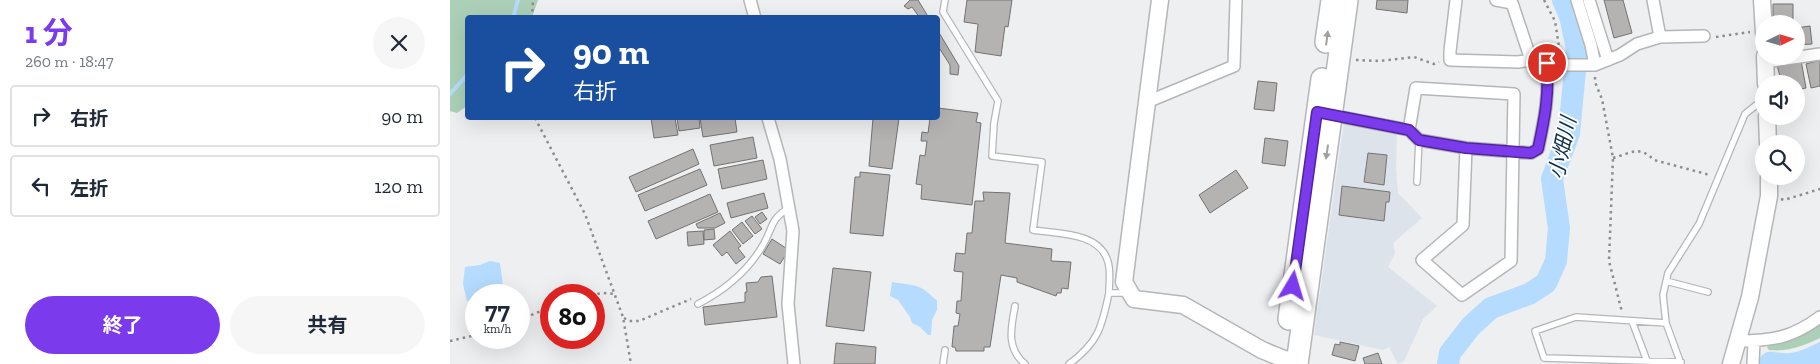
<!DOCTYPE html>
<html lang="ja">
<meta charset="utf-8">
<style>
:root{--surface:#fff;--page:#f6f6f7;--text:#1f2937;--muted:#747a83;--line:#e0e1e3;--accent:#7c3aed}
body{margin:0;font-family:"Zilla Slab","Noto Sans JP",serif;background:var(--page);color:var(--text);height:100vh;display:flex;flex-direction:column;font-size:19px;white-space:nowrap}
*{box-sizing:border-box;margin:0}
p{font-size:16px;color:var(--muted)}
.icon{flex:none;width:28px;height:28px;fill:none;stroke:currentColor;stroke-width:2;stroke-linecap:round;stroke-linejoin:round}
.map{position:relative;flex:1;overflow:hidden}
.sheet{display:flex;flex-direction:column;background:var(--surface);width:450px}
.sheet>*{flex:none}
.guide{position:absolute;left:15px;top:15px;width:475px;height:105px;border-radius:5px;box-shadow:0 5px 20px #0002;background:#1a4fa0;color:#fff;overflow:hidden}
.needle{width:32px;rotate:85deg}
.buttons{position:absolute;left:1305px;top:15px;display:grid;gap:10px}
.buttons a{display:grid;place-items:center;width:50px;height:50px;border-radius:50%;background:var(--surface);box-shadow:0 5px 20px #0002;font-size:25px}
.speed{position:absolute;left:15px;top:284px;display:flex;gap:10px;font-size:25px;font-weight:700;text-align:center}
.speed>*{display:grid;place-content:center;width:65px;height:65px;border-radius:50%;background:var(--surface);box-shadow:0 5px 20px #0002;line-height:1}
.speed small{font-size:12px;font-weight:400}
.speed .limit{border:8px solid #d22;background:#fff;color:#111}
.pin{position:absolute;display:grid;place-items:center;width:42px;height:42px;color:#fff;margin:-21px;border:2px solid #fff;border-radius:50%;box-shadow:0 1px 5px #0007}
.me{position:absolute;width:55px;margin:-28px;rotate:7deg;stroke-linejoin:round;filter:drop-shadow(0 0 4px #0008)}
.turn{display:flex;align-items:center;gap:18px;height:105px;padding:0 25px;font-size:22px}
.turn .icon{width:65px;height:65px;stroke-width:2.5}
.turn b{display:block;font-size:35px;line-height:42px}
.round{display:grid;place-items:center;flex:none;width:52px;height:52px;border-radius:26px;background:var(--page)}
.headline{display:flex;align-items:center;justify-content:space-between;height:85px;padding:0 25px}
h1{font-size:30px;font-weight:700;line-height:38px;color:var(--accent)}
.button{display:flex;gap:10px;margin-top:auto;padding:10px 25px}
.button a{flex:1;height:58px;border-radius:30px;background:var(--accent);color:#fff;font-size:20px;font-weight:700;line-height:58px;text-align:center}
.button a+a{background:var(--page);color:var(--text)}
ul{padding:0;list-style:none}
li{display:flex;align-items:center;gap:15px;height:62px;margin:0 10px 8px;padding:0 15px;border:2px solid var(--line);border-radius:5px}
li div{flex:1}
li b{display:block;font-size:19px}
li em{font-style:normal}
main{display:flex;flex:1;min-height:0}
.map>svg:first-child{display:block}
</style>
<main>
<section class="sheet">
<div class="headline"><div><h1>1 分</h1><p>260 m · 18:47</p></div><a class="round"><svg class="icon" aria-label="close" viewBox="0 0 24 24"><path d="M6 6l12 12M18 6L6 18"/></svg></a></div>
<ul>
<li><svg class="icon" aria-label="right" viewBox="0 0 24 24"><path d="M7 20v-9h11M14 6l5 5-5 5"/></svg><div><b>右折</b></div><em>90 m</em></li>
<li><svg class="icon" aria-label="left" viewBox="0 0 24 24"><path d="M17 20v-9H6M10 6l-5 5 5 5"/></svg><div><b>左折</b></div><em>120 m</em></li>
</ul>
<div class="button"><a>終了</a><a>共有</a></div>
</section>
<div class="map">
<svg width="1370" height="364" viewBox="0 0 1370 364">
<rect width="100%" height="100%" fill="#edeff1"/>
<!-- built -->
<path fill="#dde3eb" d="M 894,122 L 947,132 L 946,168 L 948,193 L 972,218 L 943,243 L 945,253 L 938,267 L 987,306 L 973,319 L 954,361 L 948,364 L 939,347 L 933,350 L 864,335 Z"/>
<!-- green -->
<path fill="#acd0b7" d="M 0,0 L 88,0 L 82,17 L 18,18 L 17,106 L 7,113 L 0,111 Z
M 1370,324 L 1370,338 C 1353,346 1338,352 1319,350 L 1317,347 L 1323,343 L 1343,340 Z"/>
<!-- water -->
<path fill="#b5dbfe" d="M 40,261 L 50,263 L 53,286 C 46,295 37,295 26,295 L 26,299 L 17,301 L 13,284 L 15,267 L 30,265 Z
M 442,282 C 453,284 469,284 477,292 C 481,295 482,297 487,300 L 487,310 L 482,320 L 481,335 L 478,335 L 470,327 L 462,323 L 460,317 L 448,300 L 440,296 Z
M 1370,342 L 1370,364 L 1307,364 C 1315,344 1324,355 1340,353 C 1350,352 1361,346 1370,342 Z"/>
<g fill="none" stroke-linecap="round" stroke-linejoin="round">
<!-- stream -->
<path stroke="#b5dbfe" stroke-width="4" d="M 63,18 L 68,0
M 0,94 L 18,74"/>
<!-- river -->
<path stroke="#b5dbfe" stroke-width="22" d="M 998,364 L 1000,353 L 1021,326 L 1041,308 L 1079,294 L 1096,283 L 1106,261 L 1109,228 L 1102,179 L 1119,133 L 1127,49 L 1120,16 L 1113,0"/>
</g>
<!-- building -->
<path fill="#b5b2b2" stroke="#757272" d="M 460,0 L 468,0 L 479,18 L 470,18 L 462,7 L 458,9 L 454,6 Z
M 517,0 L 562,0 L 558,27 L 555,26 L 551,56 L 525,52 L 528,24 L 514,22 Z
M 927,0 L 958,0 L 957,13 L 926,9 Z
M 1154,0 L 1173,0 L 1182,33 L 1164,38 Z
M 1323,4 L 1343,4 L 1343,24 L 1323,24 Z
M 1360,26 L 1362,44 L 1346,45 L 1346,28 Z
M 488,31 L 509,66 L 508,75 L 500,74 L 500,65 L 488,46 Z
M 1351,60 L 1356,88 L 1346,90 L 1346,84 L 1332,84 L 1327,65 Z
M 1370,60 L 1370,86 L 1361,88 L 1356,64 Z
M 808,81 L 827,83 L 824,111 L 804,109 Z
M 488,108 L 528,113 L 526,122 L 531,123 L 522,205 L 471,199 L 472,185 L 466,184 L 470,155 L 475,156 L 477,141 L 471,141 L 472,132 L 478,133 L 480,118 L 488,118 Z
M 201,118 L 225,118 L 228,135 L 204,138 Z
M 227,118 L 249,118 L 250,128 L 229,131 Z
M 250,118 L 285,118 L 287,132 L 253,137 Z
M 423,118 L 449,118 L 442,169 L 419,166 Z
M 303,137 L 307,158 L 264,166 L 260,145 Z
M 815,138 L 838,141 L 835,166 L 812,163 Z
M 243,149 L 249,164 L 186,192 L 179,177 Z
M 918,153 L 937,155 L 934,185 L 914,182 Z
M 313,160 L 317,179 L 272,189 L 268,169 Z
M 250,169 L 257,185 L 195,211 L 188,195 Z
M 786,170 L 798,188 L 760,213 L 749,195 Z
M 410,172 L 440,175 L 433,236 L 400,233 L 405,177 L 410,177 Z
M 892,186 L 940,192 L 939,202 L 936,202 L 934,221 L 889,215 Z
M 533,192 L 560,193 L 555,243 L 602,249 L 601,261 L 621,262 L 618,289 L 612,288 L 611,293 L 607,293 L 606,296 L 567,282 L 567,278 L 551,275 L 540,347 L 534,347 L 534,351 L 506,351 L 505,347 L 502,347 L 504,326 L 508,326 L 510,314 L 506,313 L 507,301 L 511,301 L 513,272 L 504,271 L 506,253 L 515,254 L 517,233 L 522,233 L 525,201 L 534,201 Z
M 314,193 L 318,208 L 281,218 L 277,203 Z
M 260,194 L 268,212 L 206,239 L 198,221 Z
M 312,212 L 317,219 L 310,224 L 305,217 Z
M 270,213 L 275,223 L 265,228 L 248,228 L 246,224 Z
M 302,216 L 312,229 L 305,234 L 295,221 Z
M 292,222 L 303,236 L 293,244 L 282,230 Z
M 264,229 L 265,239 L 254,240 L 254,230 Z
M 253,231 L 254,244 L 238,246 L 237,232 Z
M 280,231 L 291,246 L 288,248 L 295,257 L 286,264 L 277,252 L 272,256 L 263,245 Z
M 322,239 L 339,250 L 330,264 L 313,254 Z
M 383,268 L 421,272 L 414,331 L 376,326 Z
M 322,276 L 327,317 L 255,325 L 253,307 L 295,302 L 295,292 L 297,292 L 296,283 L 308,282 L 311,277 Z
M 890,342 L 909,346 L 905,361 L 882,355 L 885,344 L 890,345 Z
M 386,343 L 426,347 L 425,364 L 384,364 Z
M 928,353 L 932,364 L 915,364 L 913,358 Z"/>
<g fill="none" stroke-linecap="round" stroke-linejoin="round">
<!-- lane casing -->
<g stroke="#b4b6b8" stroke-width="8">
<path id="lane" d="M 495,0 L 493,12 L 548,101 L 544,123 L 542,156 L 592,162 L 583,230 C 608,234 650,232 658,262 C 661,272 659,283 659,293
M 967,182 L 969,140
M 1216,281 L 1258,292
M 248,304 C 275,290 298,271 313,245 C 323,228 320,219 339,208
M 565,306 C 561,328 556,348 575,364
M 1182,321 L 1197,361
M 1216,323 L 1126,317 L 1085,331 L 1094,358 L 1231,362
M 493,364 L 495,350
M 619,364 C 648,343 652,327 659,293 L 678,293
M 1231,364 L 1216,323 L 1213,295 L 1218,273 L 1249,224 L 1295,114 L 1314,99"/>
</g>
<!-- street casing -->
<g stroke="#b4b6b8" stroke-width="14">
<path id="street" d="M 300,0 L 305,18
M 1006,0 L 1000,51 L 1000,60 L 1068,62 L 1081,60 L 1110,65 L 1145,65 L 1170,55 L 1187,44 L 1210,37 L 1254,36
M 1046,0 L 1062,3 L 1081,60
M 1127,0 L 1141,45 L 1145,65
M 1139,0 L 1158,60
M 1203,0 L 1210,37
M 1315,62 L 1370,54
M 697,102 L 784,66 L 786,0
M 876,114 L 959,130 L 969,140 L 1016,148 L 1081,153 L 1088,149 C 1095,117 1099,96 1097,63
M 318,118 L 330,159 L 343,231 L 338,304 L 344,364
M 959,130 L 966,88 L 1064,94 L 1061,261 L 1012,295 L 972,260 L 1013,225 L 1016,148
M 1287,341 C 1322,341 1342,338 1370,317
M 1303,364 L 1304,341"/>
</g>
<!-- secondary casing -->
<g stroke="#b4b6b8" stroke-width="19">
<path id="secondary" d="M 710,0 L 674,282 L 684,299 L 733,305 L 812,350 L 834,359 L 847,361
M 1312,0 L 1314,33
M 1315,56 L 1316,84
M 1317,116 L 1318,144
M 1281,364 L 1300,297 L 1319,196 L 1319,176"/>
</g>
<!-- highway casing -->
<g stroke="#b4b6b8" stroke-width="24">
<path id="highway" d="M 876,42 L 882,0
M 839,319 L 872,79
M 847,364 L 897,0"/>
</g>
<!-- path -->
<path stroke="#8b8d8e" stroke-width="2.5" stroke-dasharray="2.5 4" stroke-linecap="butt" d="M 1094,0 L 1105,21 L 1110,53
M 82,18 L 83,0
M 1266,37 L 1300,32
M 906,60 L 929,61 L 964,57 L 984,64 L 989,62
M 1145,77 L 1145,82 L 1152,99 L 1163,158 L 1159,261 L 1172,312
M 85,118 L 135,214 L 173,317 L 181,364
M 1163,158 C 1181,153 1189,145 1204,160 L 1260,175
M 1331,199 L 1334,200 L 1370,189
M 141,295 L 153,293 L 165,294
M 174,318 L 179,321 L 189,321 L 241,299
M 69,320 L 101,307
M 0,341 L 26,335"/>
<!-- lane -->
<use href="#lane" stroke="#fff" stroke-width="5.5"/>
<!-- street -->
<use href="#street" stroke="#fff" stroke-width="11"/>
<!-- secondary -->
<use href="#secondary" stroke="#fff" stroke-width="16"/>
<!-- highway -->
<use href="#highway" stroke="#fff" stroke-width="21"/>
</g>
<!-- one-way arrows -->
<defs><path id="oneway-solid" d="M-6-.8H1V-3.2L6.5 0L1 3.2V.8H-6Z" transform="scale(1.25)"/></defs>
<g fill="#a0a0a0">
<use href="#oneway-solid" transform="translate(877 38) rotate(-83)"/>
<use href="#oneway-solid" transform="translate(877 152) rotate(98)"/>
</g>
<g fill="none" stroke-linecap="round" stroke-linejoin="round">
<!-- route casing -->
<g stroke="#51269a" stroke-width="12">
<path id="route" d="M 843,286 L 867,112 L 959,130 L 969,140 L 1016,148 L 1081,153 L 1088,149 C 1095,117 1099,96 1097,63"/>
</g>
<!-- route -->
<use href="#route" stroke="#7c3aed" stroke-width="9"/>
</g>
<g text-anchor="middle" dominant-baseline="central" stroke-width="4" stroke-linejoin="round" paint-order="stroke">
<!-- water labels -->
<g font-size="21" font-style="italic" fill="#0d314d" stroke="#fff">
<text transform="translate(1112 148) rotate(-78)">小畑川</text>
</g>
</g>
</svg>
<div class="buttons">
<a><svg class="needle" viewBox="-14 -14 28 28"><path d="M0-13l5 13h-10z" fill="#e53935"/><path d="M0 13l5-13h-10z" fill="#747a83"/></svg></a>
<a><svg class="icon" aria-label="sound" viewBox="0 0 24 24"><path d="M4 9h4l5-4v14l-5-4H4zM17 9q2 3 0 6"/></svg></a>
<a><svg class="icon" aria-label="search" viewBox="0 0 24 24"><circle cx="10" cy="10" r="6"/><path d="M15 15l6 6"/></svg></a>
</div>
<div class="speed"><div>77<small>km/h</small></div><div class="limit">80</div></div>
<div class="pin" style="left:1097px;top:63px;background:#d93025"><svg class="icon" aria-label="arrive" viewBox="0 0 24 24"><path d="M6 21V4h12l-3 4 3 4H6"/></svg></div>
<svg class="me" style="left:843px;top:286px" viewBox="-20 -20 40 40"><path d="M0-17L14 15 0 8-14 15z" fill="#7c3aed" stroke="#fff" stroke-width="4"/></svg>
<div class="guide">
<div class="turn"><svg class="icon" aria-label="right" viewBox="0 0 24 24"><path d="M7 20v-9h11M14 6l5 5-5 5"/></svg><div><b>90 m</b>右折</div></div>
</div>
</div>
</main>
